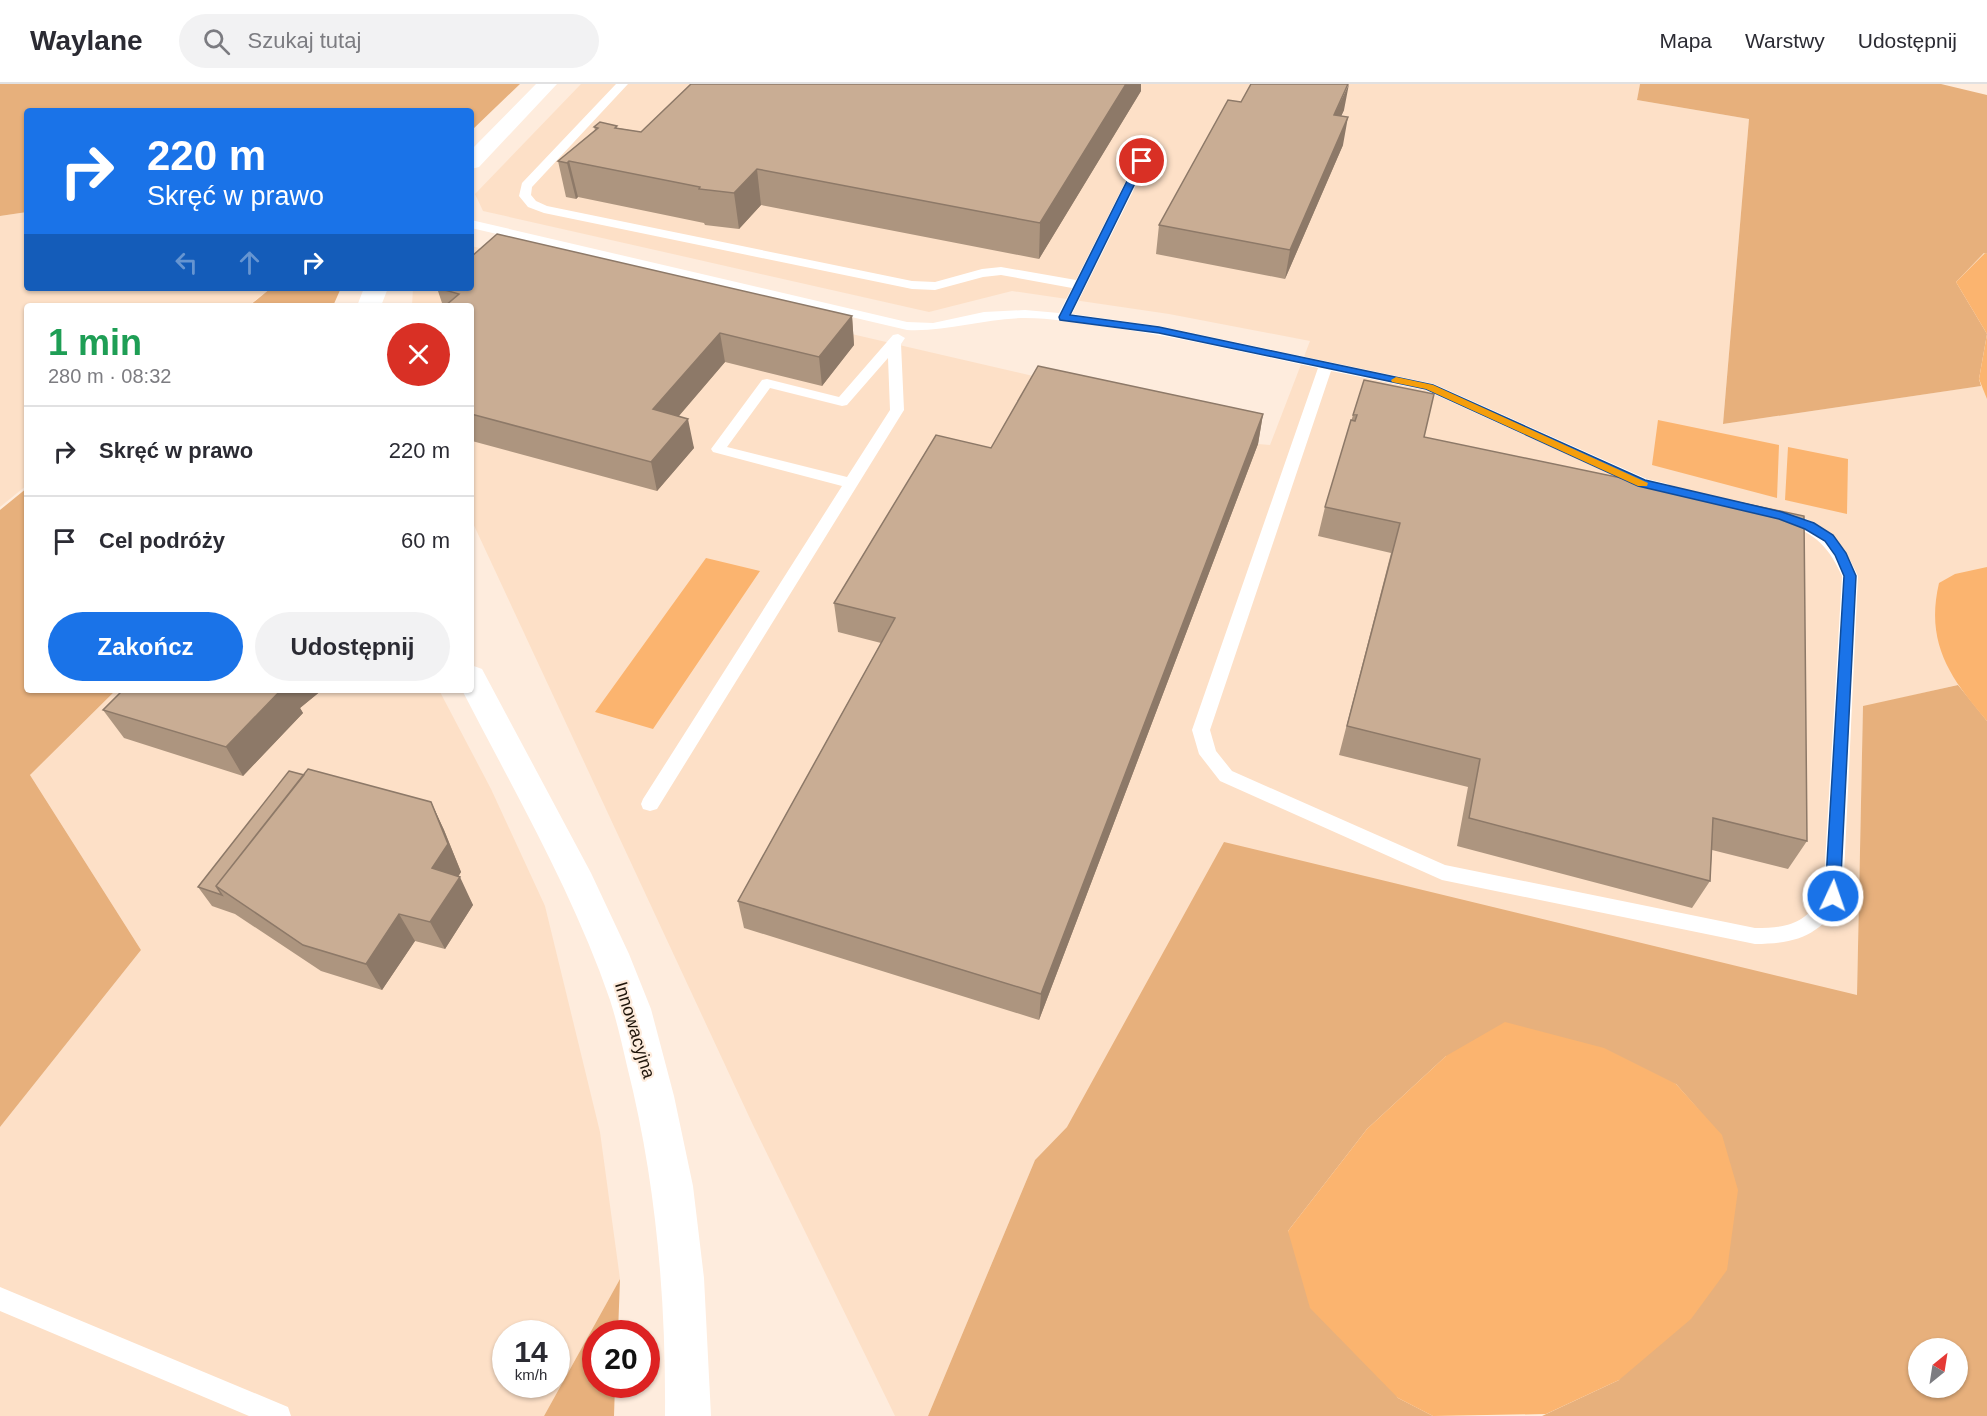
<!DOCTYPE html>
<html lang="pl">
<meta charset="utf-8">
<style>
:root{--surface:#fff;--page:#f2f2f3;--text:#2b2b33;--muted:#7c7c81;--line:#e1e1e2;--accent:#1a73e8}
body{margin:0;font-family:Helvetica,sans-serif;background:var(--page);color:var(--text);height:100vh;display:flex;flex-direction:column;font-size:22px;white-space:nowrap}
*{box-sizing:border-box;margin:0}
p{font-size:20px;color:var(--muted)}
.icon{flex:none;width:33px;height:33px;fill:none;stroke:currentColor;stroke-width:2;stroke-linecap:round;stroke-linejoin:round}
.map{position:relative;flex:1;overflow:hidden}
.panel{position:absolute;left:24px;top:219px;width:450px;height:390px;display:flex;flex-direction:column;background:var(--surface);border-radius:6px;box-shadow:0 2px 4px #0004}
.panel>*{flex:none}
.guide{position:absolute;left:24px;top:24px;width:450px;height:183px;border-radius:6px;box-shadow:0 2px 4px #0004;background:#1a73e8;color:#fff;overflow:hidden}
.needle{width:39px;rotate:30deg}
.buttons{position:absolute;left:1908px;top:1254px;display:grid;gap:12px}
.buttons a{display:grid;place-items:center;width:60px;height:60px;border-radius:50%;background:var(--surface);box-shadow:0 2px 4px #0004;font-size:30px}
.speed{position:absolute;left:492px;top:1236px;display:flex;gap:12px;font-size:30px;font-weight:700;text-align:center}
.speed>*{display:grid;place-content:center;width:78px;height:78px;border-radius:50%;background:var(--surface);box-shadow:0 2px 4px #0004;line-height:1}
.speed small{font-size:15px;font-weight:400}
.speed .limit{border:9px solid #d22;background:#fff;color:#111}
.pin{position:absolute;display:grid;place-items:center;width:51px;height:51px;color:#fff;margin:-26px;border:3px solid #fff;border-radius:50%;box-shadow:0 2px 6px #0007}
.me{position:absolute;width:66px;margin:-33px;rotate:3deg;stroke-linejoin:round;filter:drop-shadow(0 0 4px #0008)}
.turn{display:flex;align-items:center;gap:21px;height:126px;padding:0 24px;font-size:27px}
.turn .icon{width:78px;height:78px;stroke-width:2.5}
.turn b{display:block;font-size:42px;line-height:51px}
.lanes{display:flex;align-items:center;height:57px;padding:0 24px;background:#0003;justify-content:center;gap:30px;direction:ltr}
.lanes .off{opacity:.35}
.round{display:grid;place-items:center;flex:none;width:63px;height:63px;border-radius:32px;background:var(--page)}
.headline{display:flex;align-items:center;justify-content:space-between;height:102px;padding:0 24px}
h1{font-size:36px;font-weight:700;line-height:45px;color:#1e9e55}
.cta{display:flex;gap:12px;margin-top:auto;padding:12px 24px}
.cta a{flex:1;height:69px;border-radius:36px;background:var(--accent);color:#fff;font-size:24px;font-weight:700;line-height:69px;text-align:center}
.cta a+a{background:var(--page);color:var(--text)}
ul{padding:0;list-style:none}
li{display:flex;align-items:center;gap:18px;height:90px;padding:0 24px;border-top:2px solid var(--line)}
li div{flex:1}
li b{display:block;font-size:22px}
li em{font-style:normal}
header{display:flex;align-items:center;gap:36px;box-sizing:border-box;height:84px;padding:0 30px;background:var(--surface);border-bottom:2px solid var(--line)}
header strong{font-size:28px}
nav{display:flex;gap:33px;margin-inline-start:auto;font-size:21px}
.search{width:420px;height:54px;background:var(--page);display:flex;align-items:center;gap:15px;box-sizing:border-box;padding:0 21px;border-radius:33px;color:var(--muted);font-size:22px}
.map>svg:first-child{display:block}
</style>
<header>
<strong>Waylane</strong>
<div class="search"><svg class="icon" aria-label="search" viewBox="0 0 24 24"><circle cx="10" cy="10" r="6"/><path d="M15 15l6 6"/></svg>Szukaj tutaj</div>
<nav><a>Mapa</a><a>Warstwy</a><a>Udostępnij</a></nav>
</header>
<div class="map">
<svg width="1987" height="1332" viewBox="0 0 1987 1332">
<rect width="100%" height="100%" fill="#feecdd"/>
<!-- built -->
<path fill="#fde0c7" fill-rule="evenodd" d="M 581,0 L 1640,0 L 1637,16 L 1749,35 L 1723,340 L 1987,301 L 1987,594 L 1863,623 L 1857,911 L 1067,1043 L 1035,1076 L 928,1332 L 895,1332 L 753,1041 L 471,435 L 471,222 L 412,222 L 413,204 L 471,204 L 471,162 L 1046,295 L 1258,360 L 1270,361 L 1310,257 L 1169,230 L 1012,207 L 929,228 L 483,127 L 475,110 Z
M 27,128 L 27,204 L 271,204 L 248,222 L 27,222 L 27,401 L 0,423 L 0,132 Z
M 116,606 L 439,606 L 491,705 L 545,822 L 600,1048 L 620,1195 L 544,1332 L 0,1332 L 0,1043 L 141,866 L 30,691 ZM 506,1250 L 556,1250 L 556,1300 L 506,1300 Z"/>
<!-- green -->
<path fill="#e7b07c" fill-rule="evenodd" d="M 0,0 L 520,0 L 471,47 L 471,27 L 27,27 L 27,128 L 0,132 Z
M 1640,0 L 1941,0 L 1987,11 L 1987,170 L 1984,169 L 1956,198 L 1987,250 L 1979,295 L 1981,302 L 1723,340 L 1749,35 L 1637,16 Z
M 271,204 L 341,204 L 333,222 L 249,222 Z
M 27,404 L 27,606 L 116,606 L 30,691 L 141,866 L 0,1043 L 0,426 Z
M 1958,601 L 1987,637 L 1987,1332 L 1542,1332 L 1619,1296 L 1698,1025 L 1676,1000 L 1446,972 L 1367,1045 L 1288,1147 L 1398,1314 L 1433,1332 L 928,1332 L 1035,1076 L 1067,1043 L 1224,758 L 1857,911 L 1863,622 ZM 1918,1264 L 1958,1264 L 1958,1304 L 1918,1304 Z
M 620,1195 L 618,1249 L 596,1250 L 596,1300 L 615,1301 L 614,1332 L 544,1332 Z"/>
<!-- water -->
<path fill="#fbb46f" d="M 1985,169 L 1987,170 L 1987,315 L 1979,295 L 1987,250 L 1956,198 Z
M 1658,336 L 1779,361 L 1777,414 L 1652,381 Z
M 1788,363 L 1848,375 L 1847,430 L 1785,416 Z
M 706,474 L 760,487 L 653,645 L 595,628 Z
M 1987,483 L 1987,637 C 1950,594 1925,559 1939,499 L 1955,490 Z
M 1505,938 L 1604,964 L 1676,1000 L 1722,1051 L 1738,1106 L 1727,1186 L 1691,1235 L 1619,1296 L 1546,1330 L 1433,1332 L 1398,1314 L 1310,1224 L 1288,1147 L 1367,1045 L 1446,972 Z"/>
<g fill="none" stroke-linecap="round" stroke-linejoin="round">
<!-- service -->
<path fill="#fff" fill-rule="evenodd" d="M 616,0 L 628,0 L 532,103 L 531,111 L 536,117 L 547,122 L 912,197 L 935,198 L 982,185 L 1001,183 L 1076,196 L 1146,57 L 1148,55 L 1156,55 L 1158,57 L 1072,230 L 1159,242 L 1434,300 L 1647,395 L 1668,400 L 1671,404 L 1668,408 L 1663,409 L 1637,402 L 1425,306 L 1331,287 L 1210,646 L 1216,667 L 1232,687 L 1445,781 L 1755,844 C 1788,844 1805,840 1823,811 L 1842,492 C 1826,457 1812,449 1777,436 L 1775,432 L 1783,427 C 1824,438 1841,454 1858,492 L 1843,812 C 1823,851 1797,860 1755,860 L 1442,796 L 1220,697 L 1199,670 L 1192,646 L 1318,284 C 1246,269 1175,252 1102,242 C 1077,239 1051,234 1025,234 C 985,234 947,248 907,246 L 471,144 L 471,136 L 907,238 L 933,239 L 984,228 L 1025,226 L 1059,229 L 1072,204 L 1001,191 L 983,193 L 935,206 L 912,205 L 544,129 L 528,123 L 519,112 L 522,99 Z
M 898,250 L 905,254 L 901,260 L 904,326 L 657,725 L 650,727 L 643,725 L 641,720 L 643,715 L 842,402 L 713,368 L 711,365 L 762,296 L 767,295 L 839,313 L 893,251 ZM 888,274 L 890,326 L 847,393 L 727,363 L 770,304 L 842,322 L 847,321 Z
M 0,1203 L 288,1323 L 291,1332 L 249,1332 L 0,1227 Z"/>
<!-- tertiary -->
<path fill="#fff" fill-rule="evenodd" d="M 536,0 L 557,0 L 479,83 L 471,85 L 471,66 Z
M 364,204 L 388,204 L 381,222 L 357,222 Z
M 471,581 L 482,585 L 591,789 L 629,870 L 651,925 L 674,1012 L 693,1102 L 704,1194 L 711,1332 L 665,1332 C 666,1214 656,1097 627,982 C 622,960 617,938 610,916 C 573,808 514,707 462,606 L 471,606 Z"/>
</g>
<!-- wall -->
<path fill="#ad957f" d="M 1141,7 L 1039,175 L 761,121 L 739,145 L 705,141 L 704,139 L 578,113 L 576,115 L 566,113 L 558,77 L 595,46 L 594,43 L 618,44 L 641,48 Z
M 1241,18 L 1344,26 L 1341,32 L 1343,61 L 1285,195 L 1156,170 L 1159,141 Z
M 437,204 L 852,232 L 854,261 L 822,302 L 725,278 L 679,332 L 694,364 L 657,407 L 472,357 L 471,222 L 443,222 Z
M 1263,330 L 1258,360 L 1039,936 L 744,844 L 738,817 L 881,559 L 838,548 L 834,519 L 991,364 Z
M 1353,331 L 1424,353 L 1807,757 L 1788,785 L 1712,766 L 1710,797 L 1692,824 L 1457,762 L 1468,703 L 1339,671 L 1391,469 L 1318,452 L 1325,423 Z
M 123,606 L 322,606 L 300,624 L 303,629 L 243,692 L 124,654 L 103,626 Z
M 304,691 L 431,718 L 444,746 L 461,788 L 458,793 L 473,821 L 445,865 L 415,857 L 382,906 L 321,887 L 235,830 L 212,822 L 198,803 Z"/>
<!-- shaded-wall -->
<path fill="#8d7968" d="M 1126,0 L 1141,0 L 1141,7 L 1039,175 L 1040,139 Z
M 1349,0 L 1344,26 L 1329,59 L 1334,31 Z
M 1348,33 L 1343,61 L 1285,195 L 1290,166 Z
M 569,77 L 578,113 L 576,115 L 567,79 Z
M 757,85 L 761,121 L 739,145 L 734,109 Z
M 852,232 L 854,261 L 822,302 L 819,273 Z
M 720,249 L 725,278 L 659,355 L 653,325 Z
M 1263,330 L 1258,360 L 1039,936 L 1041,910 Z
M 688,335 L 694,364 L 657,407 L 651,378 Z
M 281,606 L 322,606 L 300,624 L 303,629 L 243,692 L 226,663 Z
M 431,718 L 444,746 L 461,788 L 446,811 L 432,784 Z
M 460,793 L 473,821 L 445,865 L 430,838 Z
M 399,830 L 415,857 L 382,906 L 366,880 Z"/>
<!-- building -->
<path fill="#c9ad94" stroke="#8d7968" stroke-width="1.5" d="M 691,0 L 1126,0 L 1040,139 L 757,85 L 734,109 L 699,105 L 700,103 L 569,77 L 567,79 L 558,77 L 598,44 L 594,43 L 600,38 L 617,42 L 615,44 L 641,48 Z
M 1251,0 L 1348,0 L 1334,31 L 1348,33 L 1290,166 L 1159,141 L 1228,16 L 1241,18 Z
M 497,150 L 852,232 L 819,273 L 720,249 L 653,325 L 688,335 L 651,378 L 471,330 L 471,222 L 445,222 L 459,210 L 438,204 L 471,204 L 471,173 Z
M 1038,282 L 1263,330 L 1041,910 L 738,817 L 895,534 L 834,519 L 936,351 L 991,364 Z
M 1364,296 L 1434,310 L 1424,353 L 1804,432 L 1807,757 L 1713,734 L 1710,797 L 1469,734 L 1480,675 L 1347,642 L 1400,439 L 1325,423 L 1351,336 L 1355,337 L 1357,331 L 1353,331 Z
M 123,606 L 281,606 L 226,663 L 103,626 Z
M 308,685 L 431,718 L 448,760 L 432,784 L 460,793 L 430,838 L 399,830 L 366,880 L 303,861 L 216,802 Z
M 289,687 L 304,691 L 216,802 L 222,811 L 198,803 Z"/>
<!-- route -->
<path fill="#1a73e8" stroke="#114b97" stroke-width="1.5" d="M 1138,75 L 1146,77 L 1070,231 L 1159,243 L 1433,301 L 1645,396 L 1782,428 L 1814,439 L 1833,451 L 1846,469 L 1856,492 L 1840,812 L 1838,816 L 1827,816 L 1825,812 L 1844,492 L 1835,471 L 1825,457 L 1805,445 L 1779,435 L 1638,402 L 1426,305 L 1159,249 L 1060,236 L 1059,233 Z"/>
<!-- slow -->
<path fill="#f59e0b" d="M 1396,293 L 1433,301 L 1648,399 L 1647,402 L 1638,402 L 1426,305 L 1392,298 L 1391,296 Z"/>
<g text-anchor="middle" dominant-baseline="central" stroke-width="4.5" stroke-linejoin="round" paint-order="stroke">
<!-- street labels -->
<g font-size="18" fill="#1e140a" stroke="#feecdd">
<text transform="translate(635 946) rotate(73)">Innowacyjna</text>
</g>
</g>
</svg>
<div class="buttons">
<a><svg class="needle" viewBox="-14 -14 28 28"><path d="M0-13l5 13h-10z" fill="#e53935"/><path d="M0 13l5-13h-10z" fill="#7c7c81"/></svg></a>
</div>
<div class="speed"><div>14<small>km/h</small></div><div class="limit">20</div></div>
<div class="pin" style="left:1142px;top:77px;background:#d93025"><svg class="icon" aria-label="arrive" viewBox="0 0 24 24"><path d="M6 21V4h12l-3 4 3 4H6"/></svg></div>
<svg class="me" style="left:1833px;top:812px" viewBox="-20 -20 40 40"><circle r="17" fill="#1a73e8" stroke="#fff" stroke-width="3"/><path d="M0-11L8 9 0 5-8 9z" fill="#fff"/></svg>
<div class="guide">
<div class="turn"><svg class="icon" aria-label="right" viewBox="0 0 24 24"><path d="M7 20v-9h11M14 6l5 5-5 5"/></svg><div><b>220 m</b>Skręć w prawo</div></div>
<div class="lanes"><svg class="icon off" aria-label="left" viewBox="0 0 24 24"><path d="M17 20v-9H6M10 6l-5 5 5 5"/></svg><svg class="icon off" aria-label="ahead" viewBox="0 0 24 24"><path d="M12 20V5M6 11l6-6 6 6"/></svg><svg class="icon" aria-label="right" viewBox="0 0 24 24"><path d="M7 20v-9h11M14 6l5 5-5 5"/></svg></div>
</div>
<section class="panel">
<div class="headline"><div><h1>1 min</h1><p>280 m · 08:32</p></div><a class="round" style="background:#d93025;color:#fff"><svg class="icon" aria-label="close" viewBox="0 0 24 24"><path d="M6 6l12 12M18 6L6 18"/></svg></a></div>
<ul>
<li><svg class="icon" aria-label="right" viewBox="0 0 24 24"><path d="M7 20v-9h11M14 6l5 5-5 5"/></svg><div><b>Skręć w prawo</b></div><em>220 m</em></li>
<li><svg class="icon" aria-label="arrive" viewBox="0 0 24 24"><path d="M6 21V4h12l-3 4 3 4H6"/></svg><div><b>Cel podróży</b></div><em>60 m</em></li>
</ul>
<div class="cta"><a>Zakończ</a><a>Udostępnij</a></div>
</section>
</div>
